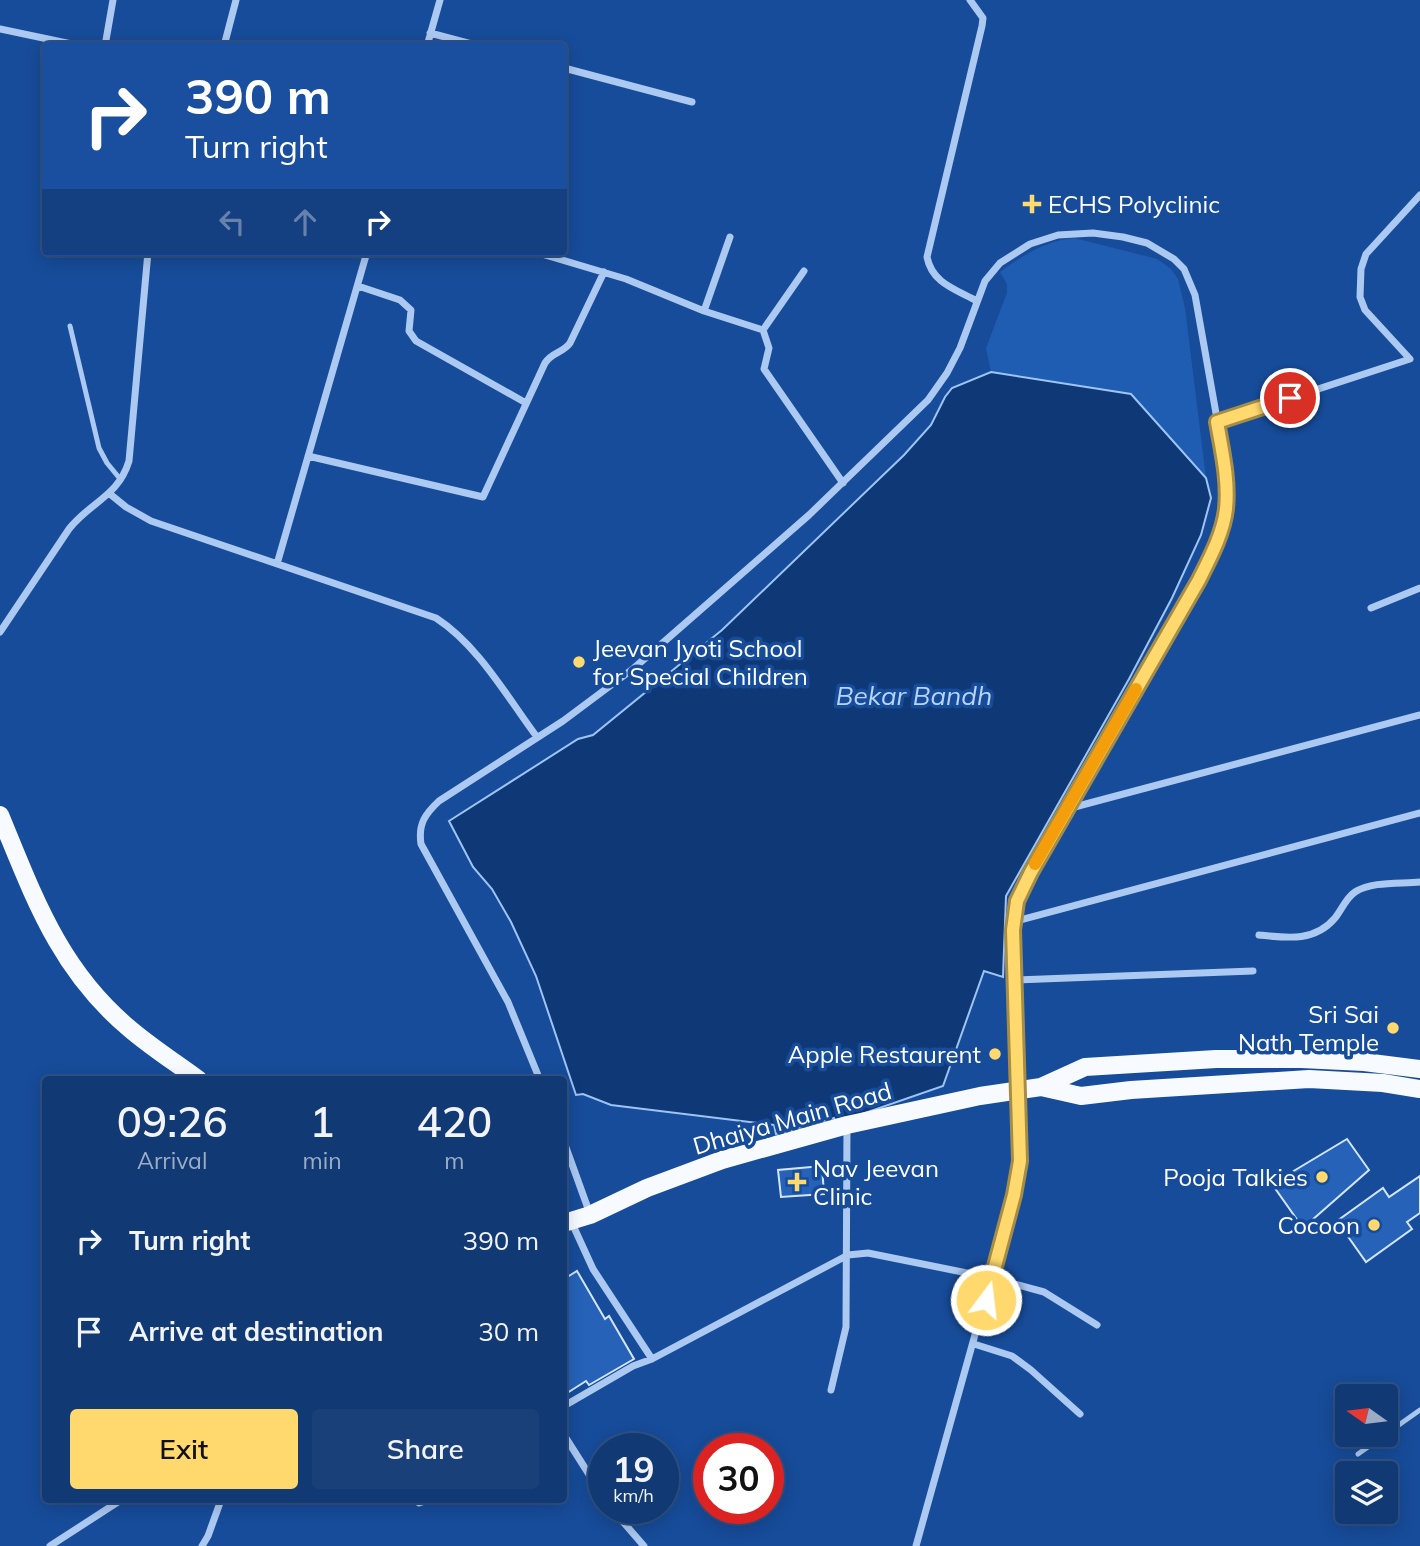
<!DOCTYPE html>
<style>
:root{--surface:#113974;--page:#1a4079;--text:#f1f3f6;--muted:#9cacc5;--line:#305386;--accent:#ffd96d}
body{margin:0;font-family:Mulish,sans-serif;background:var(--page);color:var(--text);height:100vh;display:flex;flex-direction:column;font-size:26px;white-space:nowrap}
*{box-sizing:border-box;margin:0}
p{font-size:23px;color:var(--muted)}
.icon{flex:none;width:38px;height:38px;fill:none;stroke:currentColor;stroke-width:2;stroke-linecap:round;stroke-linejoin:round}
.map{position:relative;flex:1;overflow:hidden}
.sheet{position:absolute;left:42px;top:1076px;width:525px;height:427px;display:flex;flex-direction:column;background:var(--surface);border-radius:7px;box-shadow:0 4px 18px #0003,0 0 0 2px var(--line)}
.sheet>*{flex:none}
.guide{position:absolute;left:42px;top:42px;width:525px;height:214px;border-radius:7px;box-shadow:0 4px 18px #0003,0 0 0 2px var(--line);background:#1a4fa0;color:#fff;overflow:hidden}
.needle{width:46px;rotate:284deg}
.tools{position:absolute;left:1335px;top:1384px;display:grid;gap:14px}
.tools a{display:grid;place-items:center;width:63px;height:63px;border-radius:7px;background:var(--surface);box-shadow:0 4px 18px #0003,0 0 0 2px var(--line);font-size:35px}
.speed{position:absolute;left:588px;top:1433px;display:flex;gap:14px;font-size:35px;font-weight:700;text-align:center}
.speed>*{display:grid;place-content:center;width:91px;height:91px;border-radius:50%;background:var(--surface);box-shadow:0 4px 18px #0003,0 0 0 2px var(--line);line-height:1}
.speed small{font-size:18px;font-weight:400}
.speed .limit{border:10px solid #d22;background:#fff;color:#111}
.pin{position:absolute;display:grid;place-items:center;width:60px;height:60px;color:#fff;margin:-30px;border:4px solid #fff;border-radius:50%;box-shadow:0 2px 7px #0007}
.me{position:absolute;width:77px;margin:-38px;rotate:15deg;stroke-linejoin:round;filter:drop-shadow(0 0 5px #0008)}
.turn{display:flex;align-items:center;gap:24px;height:147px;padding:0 28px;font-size:32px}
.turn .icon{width:91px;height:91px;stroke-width:2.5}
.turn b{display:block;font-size:49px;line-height:60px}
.lanes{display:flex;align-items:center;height:66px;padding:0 28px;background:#0003;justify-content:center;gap:35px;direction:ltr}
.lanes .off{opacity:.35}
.eta{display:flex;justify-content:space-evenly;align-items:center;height:119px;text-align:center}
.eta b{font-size:42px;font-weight:600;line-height:49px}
.button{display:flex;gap:14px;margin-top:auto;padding:14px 28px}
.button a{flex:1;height:80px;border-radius:7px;background:var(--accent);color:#111;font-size:28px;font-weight:600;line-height:80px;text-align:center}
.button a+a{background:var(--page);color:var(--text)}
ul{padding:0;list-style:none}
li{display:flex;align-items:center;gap:21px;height:91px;padding:0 28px}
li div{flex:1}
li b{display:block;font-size:26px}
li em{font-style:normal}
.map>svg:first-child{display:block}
</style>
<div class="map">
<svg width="1420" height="1546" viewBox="0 0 1420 1546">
<rect width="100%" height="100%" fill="#174c9a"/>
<!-- green -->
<path fill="#1f5db3" d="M 1074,238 L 1157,259 L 1171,269 L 1178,279 L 1185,308 L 1206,478 L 1131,394 L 991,372 L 986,348 L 1007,293 L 1007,284 L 1000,272 C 1023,255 1046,241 1074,238 Z"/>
<!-- water -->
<path fill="#0f3877" stroke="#9ec4f4" stroke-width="2" d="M 991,372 L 1131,394 L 1206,478 L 1211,498 L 1201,535 L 1172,598 L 1129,679 L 1006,896 L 1003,977 L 984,971 L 943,1086 L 836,1123 L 834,1118 L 776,1134 L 774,1125 L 611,1105 L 583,1094 L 576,1095 L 536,976 L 511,922 L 492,889 L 473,867 L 449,821 L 578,739 L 593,735 L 722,630 L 904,455 L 931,425 L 945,397 L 952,388 Z"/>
<!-- building -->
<path fill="#2562b8" stroke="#d3e5fc" stroke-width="2" d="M 1347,1139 L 1369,1170 L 1303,1228 L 1272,1184 Z
M 822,1166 L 824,1194 L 781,1197 L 778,1170 Z
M 1420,1176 L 1420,1213 L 1407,1222 L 1412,1229 L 1366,1262 L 1337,1221 L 1383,1188 L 1389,1197 Z
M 577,1271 L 605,1319 L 609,1316 L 634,1359 L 589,1385 L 586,1381 L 564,1395 L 564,1279 Z"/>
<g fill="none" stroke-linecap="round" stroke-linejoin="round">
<!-- service -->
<path stroke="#acc9f2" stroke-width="5" d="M 70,326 L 99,448 L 107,463 L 121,480
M 1386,1434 L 1420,1410
M 1358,1454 L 1385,1435"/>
<!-- minor -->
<path stroke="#acc9f2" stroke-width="7" d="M 970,0 L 983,18 L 982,26 L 927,257 C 932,283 955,289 977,301
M 0,29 L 81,46
M 430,33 L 479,46
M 105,46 L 113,0
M 224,46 L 236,0
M 427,46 L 440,0
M 564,68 L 692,102
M 535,252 L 626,279 L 704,311 L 763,330 L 804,271
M 358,286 L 400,300 L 411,310 L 409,331 L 416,341 L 526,403
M 704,311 L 730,237
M 763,330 L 769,348 L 764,369 L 843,483
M 1217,422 L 1410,359 L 1365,310 L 1360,297 L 1361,269 L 1366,254 L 1420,195
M 308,456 L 483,497 L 545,363 C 552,352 563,353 570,343 L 604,272
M 110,494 L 126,507 L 151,521 L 436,618 C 479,646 507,697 537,737
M 277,564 L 367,252
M 1371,608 L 1420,588
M 0,632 L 69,529 C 90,502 118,497 129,461 L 148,252
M 1067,809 L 1420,715
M 1013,922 L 1420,813
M 1259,935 C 1287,938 1315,942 1335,918 C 1342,909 1346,898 1355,892 C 1372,881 1400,884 1420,882
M 1015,980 L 1253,971
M 540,1080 L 508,1002 L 421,844 C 418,824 425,814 439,801 L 563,721 L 634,668 L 809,515 L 928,400 L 947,373 L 960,348 L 985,281 L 1000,263 L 1030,244 L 1058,235 L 1093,233 L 1123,237 L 1147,243 L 1174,259 L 1184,269 L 1195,295 L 1225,464 L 1227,489 L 1226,510 L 1220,533 L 1199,580 L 1031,872 L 1017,901 L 1013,930 L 1020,1161 L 1014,1195 L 916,1546
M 564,1142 L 590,1214
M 571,1221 L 593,1269 L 652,1359
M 974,1344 L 1012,1356 L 1031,1370 L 1080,1414
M 831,1390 L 846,1327 L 847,1125
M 564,1406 L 633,1366 L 652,1359 L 848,1255 L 868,1253 L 992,1278 L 1044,1292 L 1097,1325
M 564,1435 L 604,1498
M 416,1500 L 419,1503 L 428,1500
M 611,1508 L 644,1546
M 50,1546 L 121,1500
M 202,1546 L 208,1536 L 221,1500"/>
<!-- primary -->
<path stroke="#f7faff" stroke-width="18" d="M 0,815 C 34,897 59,970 130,1029 C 151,1047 176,1063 199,1080
M 1041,1087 L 1081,1096 L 1131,1090 L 1309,1079 L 1383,1083 L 1420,1089
M 564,1223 L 590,1215 L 647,1188 L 722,1160 L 847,1125 L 980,1096 L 1041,1087 L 1085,1067 L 1216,1059 L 1301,1059 L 1364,1062 L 1420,1069"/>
</g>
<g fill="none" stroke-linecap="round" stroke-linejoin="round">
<!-- route casing -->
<g stroke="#a68d47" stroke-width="18">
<path id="route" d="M 986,1300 L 1014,1195 L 1020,1161 L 1013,930 L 1017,901 L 1031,872 L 1199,580 C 1210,558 1223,534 1226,509 C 1229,480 1222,451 1217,422 L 1290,398"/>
</g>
<!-- route -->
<use href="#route" stroke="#ffd96d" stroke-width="12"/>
<!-- slow -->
<path stroke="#f59e0b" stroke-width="12" d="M 1035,864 L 1136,689"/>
</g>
<!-- markers -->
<g fill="#ffd96d" stroke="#174c9a" stroke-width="2.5">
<path d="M1028.5 193.5h7v7h7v7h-7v7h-7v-7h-7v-7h7z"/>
<circle cx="579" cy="662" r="7"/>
<circle cx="1393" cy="1028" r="7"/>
<circle cx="995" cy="1054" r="7"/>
<circle cx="1322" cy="1177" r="7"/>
<path d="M793.5 1171.5h7v7h7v7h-7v7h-7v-7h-7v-7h7z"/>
<circle cx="1374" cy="1225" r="7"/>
</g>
<g text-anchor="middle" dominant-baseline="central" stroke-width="7" stroke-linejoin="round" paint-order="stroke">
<!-- poi labels -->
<g font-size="24" fill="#fff" stroke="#174c9a" text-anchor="end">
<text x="1048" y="204" text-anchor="start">ECHS Polyclinic</text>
<text x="593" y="648" text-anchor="start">Jeevan Jyoti School<tspan x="593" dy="28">for Special Children</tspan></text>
<text x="1379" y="1014">Sri Sai<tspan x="1379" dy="28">Nath Temple</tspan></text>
<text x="981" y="1054">Apple Restaurent</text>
<text x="813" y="1168" text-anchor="start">Nav Jeevan<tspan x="813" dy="28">Clinic</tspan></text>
<text x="1308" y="1177">Pooja Talkies</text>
<text x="1360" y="1225">Cocoon</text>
</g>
<!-- street labels -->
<g font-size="24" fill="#fff" stroke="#174c9a">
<text transform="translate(792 1118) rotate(-16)">Dhaiya Main Road</text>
</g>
<!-- water labels -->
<g font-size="26" font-style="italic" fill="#b8d4f8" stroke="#174c9a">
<text x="914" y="695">Bekar Bandh</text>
</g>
</g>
</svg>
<div class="tools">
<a><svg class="needle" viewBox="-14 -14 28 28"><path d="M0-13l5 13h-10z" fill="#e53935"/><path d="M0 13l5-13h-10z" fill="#9cacc5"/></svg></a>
<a><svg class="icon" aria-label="layers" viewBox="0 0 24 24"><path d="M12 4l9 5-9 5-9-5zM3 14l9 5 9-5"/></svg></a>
</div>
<div class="speed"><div>19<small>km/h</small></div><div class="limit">30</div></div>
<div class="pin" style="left:1290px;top:398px;background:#d93025"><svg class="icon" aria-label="arrive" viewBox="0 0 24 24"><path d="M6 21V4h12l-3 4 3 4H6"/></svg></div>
<svg class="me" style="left:986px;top:1300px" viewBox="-20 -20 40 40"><circle r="17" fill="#ffd96d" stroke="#fff" stroke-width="3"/><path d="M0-11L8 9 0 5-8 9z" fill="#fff"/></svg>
<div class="guide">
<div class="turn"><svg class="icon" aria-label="right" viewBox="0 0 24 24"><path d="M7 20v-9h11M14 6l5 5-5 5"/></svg><div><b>390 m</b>Turn right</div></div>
<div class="lanes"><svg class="icon off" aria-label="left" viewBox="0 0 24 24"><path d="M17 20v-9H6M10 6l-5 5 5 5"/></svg><svg class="icon off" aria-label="ahead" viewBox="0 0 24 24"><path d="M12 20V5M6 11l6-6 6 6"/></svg><svg class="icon" aria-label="right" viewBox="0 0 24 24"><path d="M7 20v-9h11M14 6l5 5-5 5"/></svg></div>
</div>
<section class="sheet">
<div class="eta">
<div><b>09:26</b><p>Arrival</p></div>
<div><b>1</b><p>min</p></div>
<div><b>420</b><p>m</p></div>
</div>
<ul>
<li><svg class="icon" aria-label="right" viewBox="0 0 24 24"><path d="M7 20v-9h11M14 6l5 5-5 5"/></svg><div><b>Turn right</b></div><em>390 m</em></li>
<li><svg class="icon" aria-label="arrive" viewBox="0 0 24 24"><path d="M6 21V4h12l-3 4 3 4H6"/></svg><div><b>Arrive at destination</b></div><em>30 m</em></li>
</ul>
<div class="button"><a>Exit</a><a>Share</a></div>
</section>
</div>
